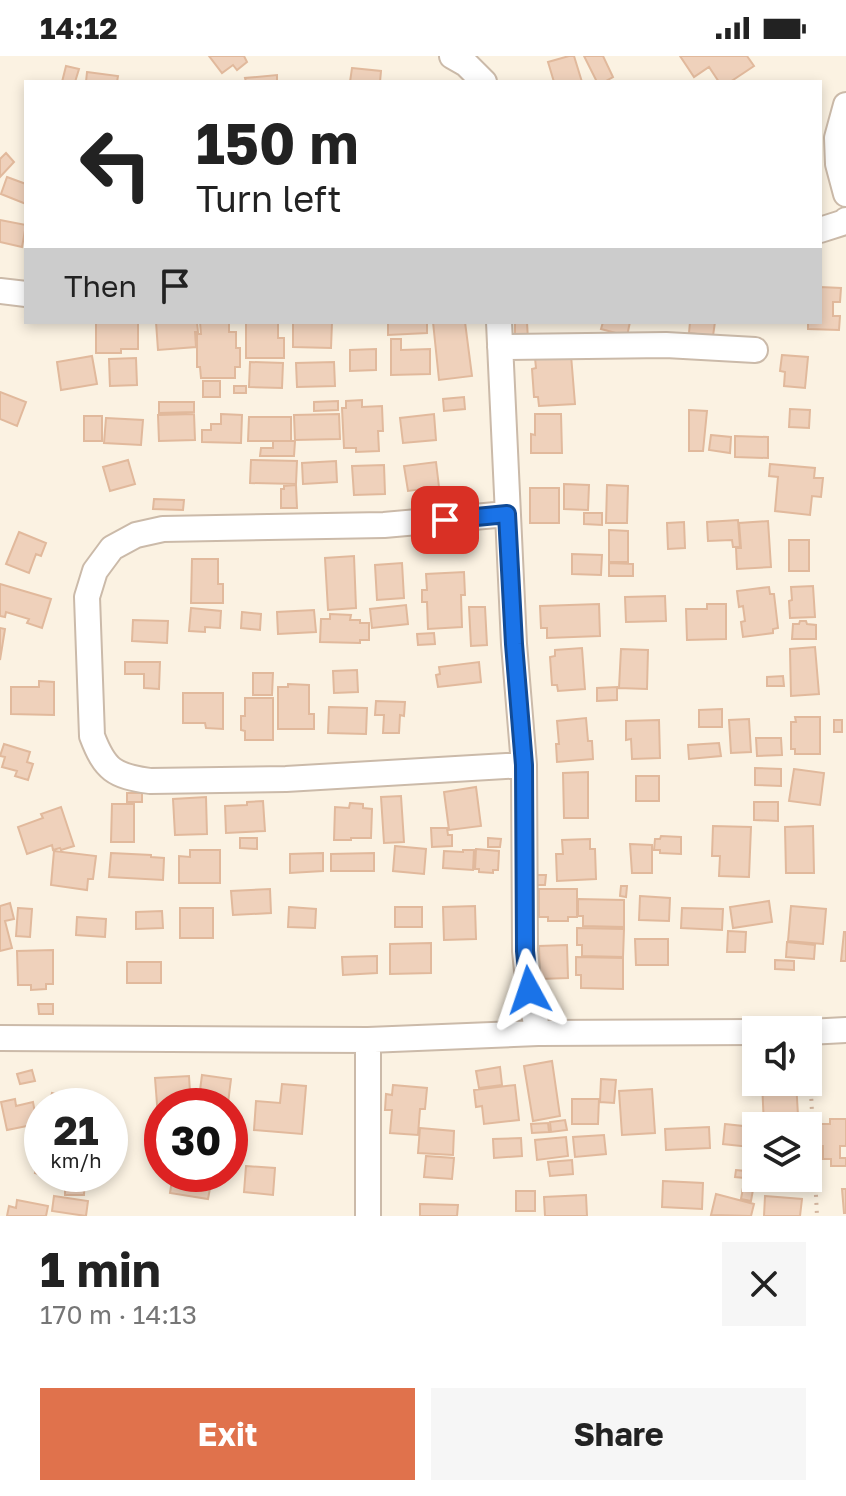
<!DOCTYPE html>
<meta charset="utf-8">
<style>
:root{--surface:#fff;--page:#f6f6f6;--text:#222;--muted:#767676;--accent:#e0724c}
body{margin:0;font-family:"Golos Text",sans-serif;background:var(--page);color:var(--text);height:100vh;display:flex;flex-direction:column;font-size:30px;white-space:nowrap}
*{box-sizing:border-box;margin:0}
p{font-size:26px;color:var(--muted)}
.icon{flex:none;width:44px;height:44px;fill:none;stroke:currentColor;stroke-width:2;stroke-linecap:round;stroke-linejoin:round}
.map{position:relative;height:1160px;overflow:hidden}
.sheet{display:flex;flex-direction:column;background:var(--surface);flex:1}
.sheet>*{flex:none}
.top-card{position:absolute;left:24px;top:24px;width:798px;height:244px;border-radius:0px;box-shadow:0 4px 12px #0003;background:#fff;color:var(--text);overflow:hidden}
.fabs{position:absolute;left:742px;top:960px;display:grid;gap:16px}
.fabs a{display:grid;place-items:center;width:80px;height:80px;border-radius:0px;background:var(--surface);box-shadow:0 4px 12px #0003;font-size:40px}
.speed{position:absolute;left:24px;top:1032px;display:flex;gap:16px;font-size:40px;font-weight:700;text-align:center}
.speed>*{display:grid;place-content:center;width:104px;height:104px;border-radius:50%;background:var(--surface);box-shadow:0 4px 12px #0003;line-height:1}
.speed small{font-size:20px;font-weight:400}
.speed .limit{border:12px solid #d22;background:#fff;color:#111}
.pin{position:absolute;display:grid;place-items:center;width:68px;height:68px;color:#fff;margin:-34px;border-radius:16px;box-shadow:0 4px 12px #0006}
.me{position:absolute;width:88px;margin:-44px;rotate:355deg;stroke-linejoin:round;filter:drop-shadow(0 0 6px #0008)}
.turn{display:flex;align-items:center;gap:28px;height:168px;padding:0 40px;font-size:36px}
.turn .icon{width:104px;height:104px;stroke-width:2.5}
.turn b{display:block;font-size:56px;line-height:68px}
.then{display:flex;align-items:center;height:76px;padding:0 40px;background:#0003;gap:16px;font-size:30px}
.round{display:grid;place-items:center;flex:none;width:84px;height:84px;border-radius:0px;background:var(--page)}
.overview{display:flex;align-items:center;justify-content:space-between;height:136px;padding:0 40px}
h1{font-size:48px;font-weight:700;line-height:60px}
.cta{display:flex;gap:16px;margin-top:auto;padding:16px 40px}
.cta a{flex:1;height:92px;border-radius:0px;background:var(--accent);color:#fff;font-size:32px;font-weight:700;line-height:92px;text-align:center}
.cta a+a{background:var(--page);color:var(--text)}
.status{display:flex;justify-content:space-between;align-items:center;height:56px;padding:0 40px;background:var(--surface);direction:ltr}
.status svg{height:22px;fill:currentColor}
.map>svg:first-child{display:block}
</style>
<div class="status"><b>14:12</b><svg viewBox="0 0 49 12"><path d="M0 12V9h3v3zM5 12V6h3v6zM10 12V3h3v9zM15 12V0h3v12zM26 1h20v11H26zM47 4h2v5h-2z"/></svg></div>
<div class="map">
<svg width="846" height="1160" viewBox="0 0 846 1160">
<rect width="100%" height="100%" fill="#fbf2e2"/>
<!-- building -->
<path fill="#efd1bb" stroke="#e1b99c" stroke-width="2" d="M 209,0 L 244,0 L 247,6 L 237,14 L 233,9 L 222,17 Z
M 569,0 L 574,0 L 582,26 L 554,26 L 548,6 Z
M 584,0 L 603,0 L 613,21 L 604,26 L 597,26 Z
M 680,0 L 747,0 L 754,10 L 730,26 L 719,26 L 709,11 L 694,21 Z
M 66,10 L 79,13 L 75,26 L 62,26 Z
M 352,12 L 381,15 L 380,26 L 350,26 Z
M 87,16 L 118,20 L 117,26 L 86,26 Z
M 277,19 L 277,26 L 246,26 L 245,22 Z
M 6,97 L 14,106 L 0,121 L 0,103 Z
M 7,121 L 26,128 L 26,148 L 1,138 Z
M 0,164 L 26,169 L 22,191 L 0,186 Z
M 820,231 L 841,232 L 840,246 L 833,246 L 833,260 L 840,260 L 839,274 L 808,273 L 808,266 L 820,266 Z
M 96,266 L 138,266 L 138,293 L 121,293 L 121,297 L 96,297 Z
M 156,266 L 197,266 L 198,276 L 195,276 L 196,291 L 158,294 Z
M 200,266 L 229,266 L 229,276 L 236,276 L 236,292 L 240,292 L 240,311 L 235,311 L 235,322 L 201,322 L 200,311 L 197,311 L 197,278 L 201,278 Z
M 246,266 L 278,266 L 278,282 L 284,282 L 284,302 L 246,302 Z
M 293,266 L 332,266 L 331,292 L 293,291 Z
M 388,266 L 427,266 L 427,277 L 388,279 Z
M 433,266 L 465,266 L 472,320 L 439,324 Z
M 515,266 L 527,266 L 528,284 L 515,285 Z
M 603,266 L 630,266 L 627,280 L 601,273 Z
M 690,266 L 715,266 L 713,280 L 689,277 Z
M 391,283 L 401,283 L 401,294 L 430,293 L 430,318 L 391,319 Z
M 376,293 L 376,314 L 350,315 L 350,294 Z
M 571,299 L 575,348 L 539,350 L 538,341 L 534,341 L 532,313 L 536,312 L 535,302 Z
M 782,299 L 808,301 L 805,332 L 784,330 L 785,316 L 780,315 Z
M 92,300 L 97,328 L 61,334 L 57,306 Z
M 136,302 L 137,329 L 110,330 L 109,303 Z
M 250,306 L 283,307 L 282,332 L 249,331 Z
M 334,306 L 335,330 L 297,331 L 296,307 Z
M 203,325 L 220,325 L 220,341 L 203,341 Z
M 234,330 L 246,330 L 246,337 L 234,337 Z
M 0,336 L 26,346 L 17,370 L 0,363 Z
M 464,341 L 465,353 L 444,355 L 443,343 Z
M 362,344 L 362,351 L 382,350 L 383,375 L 378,375 L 379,395 L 356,396 L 356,392 L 344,392 L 342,352 L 346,352 L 346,345 Z
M 338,345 L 338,354 L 314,355 L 314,346 Z
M 159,346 L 194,346 L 194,356 L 159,357 Z
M 790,353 L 810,354 L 809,372 L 789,371 Z
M 689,354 L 707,355 L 703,395 L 689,395 Z
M 194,358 L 195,384 L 159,385 L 158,359 Z
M 221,358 L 242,359 L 241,387 L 202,386 L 202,374 L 211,374 L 211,368 L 221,368 Z
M 339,358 L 340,383 L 295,384 L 294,359 Z
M 434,358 L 436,384 L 403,387 L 400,362 Z
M 535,358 L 561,358 L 562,397 L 531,397 L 531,378 L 535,379 Z
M 84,360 L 102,360 L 102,385 L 84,385 Z
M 249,361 L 291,361 L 291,385 L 248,385 Z
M 106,362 L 143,364 L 141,389 L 104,387 Z
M 711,379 L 731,381 L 730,397 L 709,394 Z
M 735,380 L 768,381 L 768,402 L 735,401 Z
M 273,385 L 295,385 L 294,400 L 260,400 L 261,392 L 273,392 Z
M 128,404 L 135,428 L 110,435 L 103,411 Z
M 251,404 L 297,405 L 296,428 L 250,427 Z
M 336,405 L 337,426 L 303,428 L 302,407 Z
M 436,406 L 439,431 L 408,435 L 404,410 Z
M 770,408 L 815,412 L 814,422 L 823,422 L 821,441 L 812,440 L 810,459 L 775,455 L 778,421 L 769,420 Z
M 384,409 L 385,438 L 354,439 L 352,410 Z
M 564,428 L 589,429 L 588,454 L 564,453 Z
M 296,429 L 297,452 L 281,452 L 281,433 L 284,433 L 284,430 Z
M 607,429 L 628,430 L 627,467 L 606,467 Z
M 530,432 L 559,432 L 559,467 L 530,467 Z
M 154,443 L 184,444 L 183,454 L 153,453 Z
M 584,457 L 602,457 L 602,469 L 584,468 Z
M 738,464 L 740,491 L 733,491 L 732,484 L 708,485 L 707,466 Z
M 768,465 L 771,511 L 737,513 L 736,492 L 741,492 L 739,467 Z
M 684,466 L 685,492 L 668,493 L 667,467 Z
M 609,474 L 628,475 L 628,506 L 609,506 Z
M 19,476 L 46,487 L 41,500 L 36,498 L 29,517 L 6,508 Z
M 789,484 L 809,484 L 809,515 L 789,515 Z
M 572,498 L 602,499 L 601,519 L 572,518 Z
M 354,500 L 356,552 L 328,554 L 325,502 Z
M 192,503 L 218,503 L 218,528 L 223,528 L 223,547 L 191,547 Z
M 402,507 L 404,542 L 377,544 L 375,509 Z
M 609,507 L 633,508 L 633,520 L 609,520 Z
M 464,516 L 465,539 L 461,539 L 462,571 L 428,573 L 427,546 L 422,546 L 422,534 L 427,534 L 426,518 Z
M 0,528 L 51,543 L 42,572 L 27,567 L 29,563 L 6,556 L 5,561 L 0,560 Z
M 813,530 L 815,561 L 790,562 L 789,545 L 792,544 L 791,531 Z
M 769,531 L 770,538 L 774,538 L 778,572 L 773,573 L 773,577 L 743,581 L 741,566 L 745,565 L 743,550 L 739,551 L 737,535 Z
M 665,540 L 666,565 L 626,566 L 625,541 Z
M 599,548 L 600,580 L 547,582 L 547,572 L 541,572 L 540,550 Z
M 707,548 L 726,548 L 726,583 L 687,584 L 686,553 L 707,553 Z
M 406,549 L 408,568 L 372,572 L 370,553 Z
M 469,551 L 485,551 L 487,589 L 471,590 Z
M 191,552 L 221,555 L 220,572 L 205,571 L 205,576 L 189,575 Z
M 314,554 L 316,576 L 278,578 L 277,556 Z
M 242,556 L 261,558 L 260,574 L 241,572 Z
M 330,558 L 351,559 L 350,564 L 360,564 L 360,567 L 369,567 L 369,584 L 360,584 L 360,587 L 320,586 L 321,563 L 330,563 Z
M 133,564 L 168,565 L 167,587 L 132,585 Z
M 800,565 L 806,565 L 807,568 L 816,569 L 816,583 L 792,583 L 793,568 L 799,568 Z
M 0,572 L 5,573 L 0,604 Z
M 434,577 L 435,588 L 418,589 L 417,578 Z
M 815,591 L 819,638 L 791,640 L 790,593 Z
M 582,592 L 585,633 L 558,635 L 557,629 L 552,629 L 550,601 L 555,600 L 555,594 Z
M 621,593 L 648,594 L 647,633 L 619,632 Z
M 125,606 L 160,606 L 159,633 L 144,632 L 144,618 L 125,618 Z
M 479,606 L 481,626 L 438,631 L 436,619 L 440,618 L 439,611 Z
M 357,614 L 358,636 L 334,637 L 333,615 Z
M 253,617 L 273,617 L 272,639 L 253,639 Z
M 783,620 L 784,630 L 767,630 L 767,621 Z
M 39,625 L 54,626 L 54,659 L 11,658 L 11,631 L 39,631 Z
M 288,628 L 309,629 L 309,658 L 314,658 L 314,673 L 278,673 L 278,631 L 288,631 Z
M 617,631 L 617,644 L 597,645 L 597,632 Z
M 183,637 L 223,637 L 223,673 L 206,672 L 205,667 L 183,667 Z
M 245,642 L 273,642 L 273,684 L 245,684 L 245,675 L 241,674 L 241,660 L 245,660 Z
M 376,645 L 405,646 L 404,660 L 400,659 L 399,677 L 383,677 L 384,659 L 375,659 Z
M 329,651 L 367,652 L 366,678 L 328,677 Z
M 722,653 L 722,671 L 699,671 L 699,654 Z
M 795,661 L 820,661 L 820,698 L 795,698 L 795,693 L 791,693 L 791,666 L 796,666 Z
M 586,662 L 588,685 L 592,685 L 593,703 L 557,706 L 556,688 L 559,688 L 557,665 Z
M 749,663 L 751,696 L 731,697 L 729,664 Z
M 659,664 L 660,702 L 632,703 L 631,683 L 626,684 L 626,665 Z
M 834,664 L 842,664 L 842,676 L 834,676 Z
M 756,682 L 781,682 L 782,699 L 757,700 Z
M 719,687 L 721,700 L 689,703 L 688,689 Z
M 4,688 L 30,696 L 27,706 L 33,708 L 28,724 L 15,720 L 17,715 L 2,711 L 5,701 L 0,700 Z
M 755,712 L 781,713 L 781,730 L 755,729 Z
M 794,713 L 824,717 L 820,749 L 789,745 Z
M 588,716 L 588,762 L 564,762 L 563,717 Z
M 636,720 L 659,720 L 659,745 L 636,745 Z
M 476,731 L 481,770 L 449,774 L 444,736 Z
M 127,737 L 142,737 L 142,746 L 127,746 Z
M 401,740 L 404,786 L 384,787 L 381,741 Z
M 206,741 L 207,778 L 175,779 L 173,743 Z
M 263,745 L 265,775 L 226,777 L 225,750 L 247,749 L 247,746 Z
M 754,746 L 778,746 L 778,765 L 754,764 Z
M 350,747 L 363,748 L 363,752 L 372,753 L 371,782 L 351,782 L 351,784 L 334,784 L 335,751 L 349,752 Z
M 112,748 L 134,748 L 134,786 L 111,786 Z
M 61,751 L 74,790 L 61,794 L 60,792 L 53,794 L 52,789 L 27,798 L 18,771 L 43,762 L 41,758 Z
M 713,770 L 751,771 L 749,821 L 719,820 L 720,800 L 712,800 Z
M 813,770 L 814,817 L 786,817 L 785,771 Z
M 431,772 L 447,772 L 448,779 L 452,779 L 452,790 L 432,791 Z
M 661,780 L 681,781 L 681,798 L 660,797 L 660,794 L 654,794 L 655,783 L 660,783 Z
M 240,782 L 257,782 L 257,793 L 240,792 Z
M 488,782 L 501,783 L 500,791 L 488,791 Z
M 590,783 L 590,793 L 595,793 L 596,823 L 557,825 L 556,798 L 563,798 L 562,784 Z
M 630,788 L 652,789 L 652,817 L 632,817 Z
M 395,790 L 426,793 L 424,818 L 393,815 Z
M 476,793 L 499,795 L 498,814 L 493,814 L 493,817 L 479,816 L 479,813 L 475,813 Z
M 190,794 L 220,794 L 220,827 L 179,827 L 179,800 L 190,801 Z
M 463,794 L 474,794 L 473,814 L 443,812 L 444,795 L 463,796 Z
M 54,795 L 96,800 L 93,823 L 88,823 L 87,834 L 51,829 Z
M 111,797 L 151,799 L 151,801 L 164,802 L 163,824 L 109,821 Z
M 323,797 L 323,815 L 290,817 L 290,798 Z
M 374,797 L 374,815 L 331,815 L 331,798 Z
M 537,819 L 546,819 L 545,829 L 536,829 Z
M 621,830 L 627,830 L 626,841 L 620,840 Z
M 270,833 L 271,857 L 233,859 L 231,835 Z
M 539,833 L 577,833 L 577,861 L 568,861 L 568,865 L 548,865 L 548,861 L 539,861 Z
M 640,840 L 670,842 L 669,865 L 639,864 Z
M 578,843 L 624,844 L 624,871 L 583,870 L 583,860 L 578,860 Z
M 769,845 L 772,866 L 733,872 L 730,851 Z
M 10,847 L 14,863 L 5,865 L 12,892 L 0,895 L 0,850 Z
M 475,850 L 476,883 L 444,884 L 443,851 Z
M 791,850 L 826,853 L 823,888 L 788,885 Z
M 289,851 L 316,853 L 315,872 L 288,871 Z
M 395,851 L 422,851 L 422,871 L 395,871 Z
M 18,852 L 32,853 L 30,881 L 16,880 Z
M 180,852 L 213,852 L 213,882 L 180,882 Z
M 682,852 L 723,853 L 722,874 L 681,872 Z
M 162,855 L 163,872 L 136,873 L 136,856 Z
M 77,861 L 106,863 L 105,881 L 76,879 Z
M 577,872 L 624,873 L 623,901 L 582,900 L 582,889 L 577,889 Z
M 728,875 L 746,876 L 745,896 L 727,896 Z
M 844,876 L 846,876 L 846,905 L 841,905 Z
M 635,883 L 668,883 L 668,909 L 636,909 Z
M 787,886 L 815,889 L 814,903 L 786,901 Z
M 431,887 L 431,917 L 390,918 L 390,888 Z
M 567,889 L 568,922 L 540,923 L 539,890 Z
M 53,894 L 53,928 L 46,928 L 46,933 L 31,934 L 31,929 L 18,929 L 17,895 Z
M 377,900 L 377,917 L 343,919 L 342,901 Z
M 576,901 L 623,902 L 623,933 L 581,932 L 581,919 L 576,919 Z
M 775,904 L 794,905 L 794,914 L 775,913 Z
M 127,906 L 161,906 L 161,927 L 127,927 Z
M 38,948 L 53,948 L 53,958 L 39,958 Z
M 552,1005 L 560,1060 L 533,1065 L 524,1010 Z
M 500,1011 L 502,1029 L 479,1032 L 476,1015 Z
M 32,1014 L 35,1025 L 20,1028 L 17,1018 Z
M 202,1019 L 231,1023 L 228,1047 L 199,1042 Z
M 189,1020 L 190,1036 L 181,1037 L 182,1050 L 162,1050 L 162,1061 L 158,1061 L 155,1022 Z
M 601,1023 L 616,1024 L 614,1047 L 600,1046 Z
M 762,1026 L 796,1026 L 798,1059 L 789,1060 L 789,1070 L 764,1070 Z
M 282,1028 L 306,1030 L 302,1078 L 254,1074 L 256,1045 L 280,1047 Z
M 393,1029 L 427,1032 L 425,1053 L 420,1053 L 418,1079 L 390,1077 L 392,1054 L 385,1054 L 386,1038 L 392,1039 Z
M 515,1029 L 519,1064 L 484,1068 L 482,1050 L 476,1051 L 474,1034 Z
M 652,1033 L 655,1077 L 622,1079 L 619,1035 Z
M 52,1037 L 67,1042 L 65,1050 L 45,1050 L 47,1044 L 50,1045 Z
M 15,1043 L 16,1050 L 33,1046 L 37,1068 L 7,1074 L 1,1046 Z
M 572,1043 L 599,1043 L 598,1068 L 572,1068 Z
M 830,1063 L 846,1063 L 846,1090 L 840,1090 L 840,1102 L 846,1102 L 846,1110 L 831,1110 L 831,1103 L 823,1103 L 823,1090 L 821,1090 L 820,1068 L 830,1068 Z
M 565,1064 L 567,1074 L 551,1076 L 550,1066 Z
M 548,1067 L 549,1076 L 532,1077 L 531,1068 Z
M 725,1068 L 752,1071 L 750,1091 L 723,1088 Z
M 709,1071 L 710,1092 L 666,1094 L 665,1073 Z
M 420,1072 L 454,1075 L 453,1099 L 418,1097 Z
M 604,1079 L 606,1098 L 575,1101 L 573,1081 Z
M 566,1081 L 568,1100 L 537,1104 L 535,1084 Z
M 521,1082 L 522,1100 L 494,1102 L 493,1083 Z
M 426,1100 L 454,1102 L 452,1123 L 424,1121 Z
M 572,1104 L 573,1118 L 550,1120 L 548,1106 Z
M 38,1105 L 42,1106 L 42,1118 L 55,1118 L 54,1122 L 35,1117 Z
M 246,1110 L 275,1112 L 273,1139 L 244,1136 Z
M 736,1114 L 745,1115 L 744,1122 L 735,1121 Z
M 66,1118 L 85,1118 L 84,1139 L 65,1139 L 65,1131 L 62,1131 L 62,1122 L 66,1122 Z
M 173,1118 L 206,1118 L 205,1126 L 211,1127 L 208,1143 L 170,1137 Z
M 663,1125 L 703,1127 L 702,1153 L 662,1151 Z
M 744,1126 L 754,1128 L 751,1145 L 741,1143 Z
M 842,1133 L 846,1133 L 846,1157 L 844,1157 Z
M 516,1135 L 535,1135 L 535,1155 L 516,1155 Z
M 716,1138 L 754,1148 L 751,1160 L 711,1159 Z
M 586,1139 L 587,1160 L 545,1160 L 544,1141 Z
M 54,1140 L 88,1145 L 86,1160 L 52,1155 Z
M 765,1140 L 802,1143 L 800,1160 L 764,1160 Z
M 17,1144 L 48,1150 L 46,1160 L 7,1160 L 9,1150 L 16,1152 Z
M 420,1148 L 458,1149 L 457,1160 L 420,1160 Z"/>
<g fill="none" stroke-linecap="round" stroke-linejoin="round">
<!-- minor casing -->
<g stroke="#cbbaa9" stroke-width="28">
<path id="minor" d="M 452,0 L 466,8 L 484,26
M 846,49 L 837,82 L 838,108 L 846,138
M 820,174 L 845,166 L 846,164
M 0,235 L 26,238
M 499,266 L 514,588 L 524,709 L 525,895 L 529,934 L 538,977
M 500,291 L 666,289 L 755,294
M 507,458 L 384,469 L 163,473 L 136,479 L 112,492 L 95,515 L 87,541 L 92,680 C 105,714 114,720 150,725 L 286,723 L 524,709
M 808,976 L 846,974
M 0,982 L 368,984 L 538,977 L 756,976
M 368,984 L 368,1160"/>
</g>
<!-- path -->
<path stroke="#d3b59f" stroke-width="4" stroke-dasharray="2 6" stroke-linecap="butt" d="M 809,995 L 817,1160"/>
<!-- minor -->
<use href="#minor" stroke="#fff" stroke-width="24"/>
</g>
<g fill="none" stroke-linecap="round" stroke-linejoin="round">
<!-- route casing -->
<g stroke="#114b97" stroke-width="20">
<path id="route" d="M 445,464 L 507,458 L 514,588 L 524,709 L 525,895 L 529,934"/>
</g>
<!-- route -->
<use href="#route" stroke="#1a73e8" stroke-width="14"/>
</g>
</svg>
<div class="fabs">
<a><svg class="icon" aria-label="sound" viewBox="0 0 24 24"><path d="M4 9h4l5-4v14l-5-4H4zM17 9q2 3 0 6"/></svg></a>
<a><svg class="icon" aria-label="layers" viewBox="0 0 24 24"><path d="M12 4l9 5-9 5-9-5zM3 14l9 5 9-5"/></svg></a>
</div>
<div class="speed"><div>21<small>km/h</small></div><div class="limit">30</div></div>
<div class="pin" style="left:445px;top:464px;background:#d93025"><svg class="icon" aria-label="arrive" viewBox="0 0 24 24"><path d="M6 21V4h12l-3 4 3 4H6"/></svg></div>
<svg class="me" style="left:529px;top:934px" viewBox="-20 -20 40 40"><path d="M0-17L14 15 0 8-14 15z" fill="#1a73e8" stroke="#fff" stroke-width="4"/></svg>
<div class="top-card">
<div class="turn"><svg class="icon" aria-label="left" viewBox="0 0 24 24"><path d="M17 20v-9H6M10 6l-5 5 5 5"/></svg><div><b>150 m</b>Turn left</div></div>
<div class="then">Then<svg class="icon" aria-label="arrive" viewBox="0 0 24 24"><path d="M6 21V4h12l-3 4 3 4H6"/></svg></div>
</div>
</div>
<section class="sheet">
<div class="overview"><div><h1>1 min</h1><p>170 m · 14:13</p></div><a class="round"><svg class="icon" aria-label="close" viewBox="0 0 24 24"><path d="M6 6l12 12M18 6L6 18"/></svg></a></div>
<div class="cta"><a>Exit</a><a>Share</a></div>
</section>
